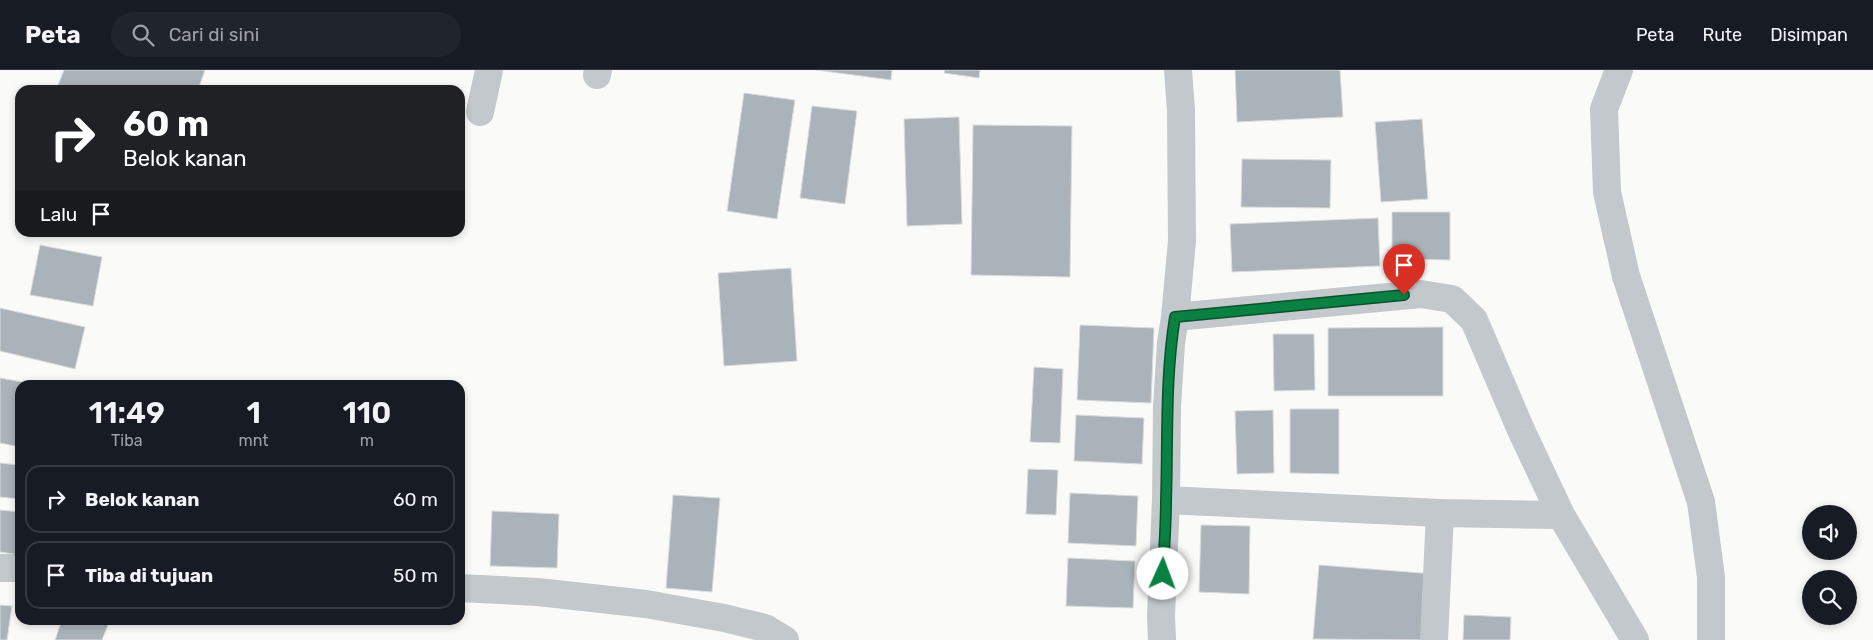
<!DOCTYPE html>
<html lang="id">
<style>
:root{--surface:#171b24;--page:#20242c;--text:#f1f3f6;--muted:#9ea1a6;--line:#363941}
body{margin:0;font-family:Rubik,sans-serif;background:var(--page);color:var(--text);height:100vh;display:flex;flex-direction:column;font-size:19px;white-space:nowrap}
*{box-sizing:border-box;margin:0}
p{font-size:16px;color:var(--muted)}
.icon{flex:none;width:28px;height:28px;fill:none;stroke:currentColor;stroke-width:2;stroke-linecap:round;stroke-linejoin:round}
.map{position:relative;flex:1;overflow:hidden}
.details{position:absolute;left:15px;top:310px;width:450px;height:245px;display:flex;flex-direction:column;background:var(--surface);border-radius:15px;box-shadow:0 2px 8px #0003}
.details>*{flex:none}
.banner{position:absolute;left:15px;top:15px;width:450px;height:152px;border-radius:15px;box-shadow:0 2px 8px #0003;background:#202124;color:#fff;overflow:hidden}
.fabs{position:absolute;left:1802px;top:435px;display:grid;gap:10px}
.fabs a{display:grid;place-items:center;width:55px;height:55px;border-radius:50%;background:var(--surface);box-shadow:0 2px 8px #0003;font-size:25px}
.pin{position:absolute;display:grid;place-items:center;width:42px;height:42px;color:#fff;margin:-51px -21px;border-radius:50% 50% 50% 0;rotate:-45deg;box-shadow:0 0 5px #0007}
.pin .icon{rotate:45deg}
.me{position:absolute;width:55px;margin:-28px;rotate:2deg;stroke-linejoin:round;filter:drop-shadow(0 0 4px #0008)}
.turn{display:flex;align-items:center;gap:18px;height:105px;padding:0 25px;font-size:22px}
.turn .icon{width:65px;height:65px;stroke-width:2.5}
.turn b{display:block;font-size:35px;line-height:42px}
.then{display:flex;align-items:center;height:48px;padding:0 25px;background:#0003;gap:10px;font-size:19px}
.eta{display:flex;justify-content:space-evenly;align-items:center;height:85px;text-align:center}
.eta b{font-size:30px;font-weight:600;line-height:35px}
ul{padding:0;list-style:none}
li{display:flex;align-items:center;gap:15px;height:68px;margin:0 10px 8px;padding:0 15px;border:2px solid var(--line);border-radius:15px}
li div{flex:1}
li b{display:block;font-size:19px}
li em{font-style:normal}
header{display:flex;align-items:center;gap:30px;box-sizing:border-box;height:70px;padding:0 25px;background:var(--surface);border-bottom:1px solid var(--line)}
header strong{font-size:24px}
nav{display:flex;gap:28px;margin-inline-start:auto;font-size:18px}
.search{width:350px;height:45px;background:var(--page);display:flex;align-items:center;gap:12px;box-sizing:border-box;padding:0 18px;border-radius:28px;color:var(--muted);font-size:19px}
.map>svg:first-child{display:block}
</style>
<header>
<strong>Peta</strong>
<div class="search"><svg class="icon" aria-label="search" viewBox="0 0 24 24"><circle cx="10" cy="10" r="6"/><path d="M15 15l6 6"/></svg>Cari di sini</div>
<nav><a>Peta</a><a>Rute</a><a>Disimpan</a></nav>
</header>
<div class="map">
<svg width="1873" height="570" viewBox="0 0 1873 570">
<rect width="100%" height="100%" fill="#fafaf8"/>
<!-- building -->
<path fill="#aab3b9" stroke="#dcdcda" d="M 64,0 L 205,0 L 198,20 L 56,20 Z
M 816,0 L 892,0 L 891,10 Z
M 945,0 L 980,0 L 979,8 L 944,3 Z
M 1235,0 L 1340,0 L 1343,47 L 1237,52 Z
M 744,23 L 795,30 L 777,149 L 727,141 Z
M 812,36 L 857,41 L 845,134 L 800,128 Z
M 959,47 L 962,154 L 907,156 L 904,49 Z
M 1422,49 L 1428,129 L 1381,132 L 1375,52 Z
M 973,55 L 1072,56 L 1070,207 L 971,205 Z
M 1242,89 L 1331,90 L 1330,138 L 1241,137 Z
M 1392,142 L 1450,142 L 1450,190 L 1392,189 Z
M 1378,148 L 1380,196 L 1232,202 L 1230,154 Z
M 40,175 L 102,187 L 93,236 L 30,225 Z
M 791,198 L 797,291 L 724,296 L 718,203 Z
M 0,238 L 85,257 L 75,299 L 0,281 Z
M 1080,255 L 1154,258 L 1151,333 L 1077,330 Z
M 1443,257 L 1443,326 L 1328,326 L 1328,258 Z
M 1273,264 L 1314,264 L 1315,320 L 1274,321 Z
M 1034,297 L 1063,299 L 1060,373 L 1030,372 Z
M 0,308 L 40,315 L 20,315 L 20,377 L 0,373 Z
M 1290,339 L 1339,339 L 1339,404 L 1290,403 Z
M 1273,340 L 1274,403 L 1237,404 L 1235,341 Z
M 1076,345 L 1144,348 L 1142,394 L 1074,391 Z
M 0,393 L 20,395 L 20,429 L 0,427 Z
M 1028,399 L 1058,400 L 1056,445 L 1026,444 Z
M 1070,423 L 1138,426 L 1136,476 L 1068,473 Z
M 673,425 L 720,428 L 712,522 L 666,518 Z
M 0,440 L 20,442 L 20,485 L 0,482 Z
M 492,441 L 559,444 L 557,498 L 490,496 Z
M 1201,455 L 1250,456 L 1249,524 L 1199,522 Z
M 1068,488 L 1135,491 L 1133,538 L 1066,536 Z
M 1319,495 L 1434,504 L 1429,570 L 1313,569 Z
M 0,535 L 12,536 L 7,570 L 0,570 Z
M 1464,545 L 1511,547 L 1510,570 L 1463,570 Z
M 62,550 L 110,550 L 102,570 L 55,570 Z"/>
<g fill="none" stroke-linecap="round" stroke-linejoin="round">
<!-- minor -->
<path stroke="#c3c8cc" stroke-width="28" d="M 1619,0 L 1604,39 L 1607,122 L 1626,206 L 1701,432 L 1711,507 L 1711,570
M 597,5 L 598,0
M 480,42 L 489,0
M 1175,247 L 1421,224 L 1452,229 L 1474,250 L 1521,360 L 1561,445 L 1635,570
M 1166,430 L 1440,443 L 1561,445
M 0,498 L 20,498
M 460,518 L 538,522 L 646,534 L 724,548 L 765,558 L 785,570
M 1162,570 L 1161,546 L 1166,430 L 1167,337 L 1171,273 L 1175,247 L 1182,171 L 1181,40 L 1178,0
M 1434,570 L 1440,443"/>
</g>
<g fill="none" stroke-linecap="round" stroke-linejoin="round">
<!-- route casing -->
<g stroke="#07532c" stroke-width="12">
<path id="route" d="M 1163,504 C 1164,479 1166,455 1166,431 C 1168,369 1165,308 1175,247 L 1404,225"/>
</g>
<!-- route -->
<use href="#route" stroke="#0b8043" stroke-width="9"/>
</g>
</svg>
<div class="fabs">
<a><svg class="icon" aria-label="sound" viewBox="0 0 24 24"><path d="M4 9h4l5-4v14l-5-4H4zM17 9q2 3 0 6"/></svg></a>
<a><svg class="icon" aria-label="search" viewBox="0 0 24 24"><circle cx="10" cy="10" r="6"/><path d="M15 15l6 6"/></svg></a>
</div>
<div class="pin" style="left:1404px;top:225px;background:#d93025"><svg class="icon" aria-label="arrive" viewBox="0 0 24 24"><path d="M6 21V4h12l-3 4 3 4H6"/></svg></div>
<svg class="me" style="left:1163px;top:504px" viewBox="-20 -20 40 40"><circle r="19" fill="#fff"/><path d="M0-13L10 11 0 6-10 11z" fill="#0b8043"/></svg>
<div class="banner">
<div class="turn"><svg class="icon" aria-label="right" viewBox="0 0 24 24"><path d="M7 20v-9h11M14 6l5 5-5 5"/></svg><div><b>60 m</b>Belok kanan</div></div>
<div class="then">Lalu<svg class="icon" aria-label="arrive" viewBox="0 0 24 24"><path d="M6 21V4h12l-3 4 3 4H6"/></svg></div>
</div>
<section class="details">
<div class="eta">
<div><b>11:49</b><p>Tiba</p></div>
<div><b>1</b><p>mnt</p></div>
<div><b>110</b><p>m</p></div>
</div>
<ul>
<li><svg class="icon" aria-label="right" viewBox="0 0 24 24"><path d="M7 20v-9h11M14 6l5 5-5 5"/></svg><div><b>Belok kanan</b></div><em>60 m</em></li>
<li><svg class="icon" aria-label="arrive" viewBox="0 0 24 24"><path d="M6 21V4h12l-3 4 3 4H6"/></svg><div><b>Tiba di tujuan</b></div><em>50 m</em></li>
</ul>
</section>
</div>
